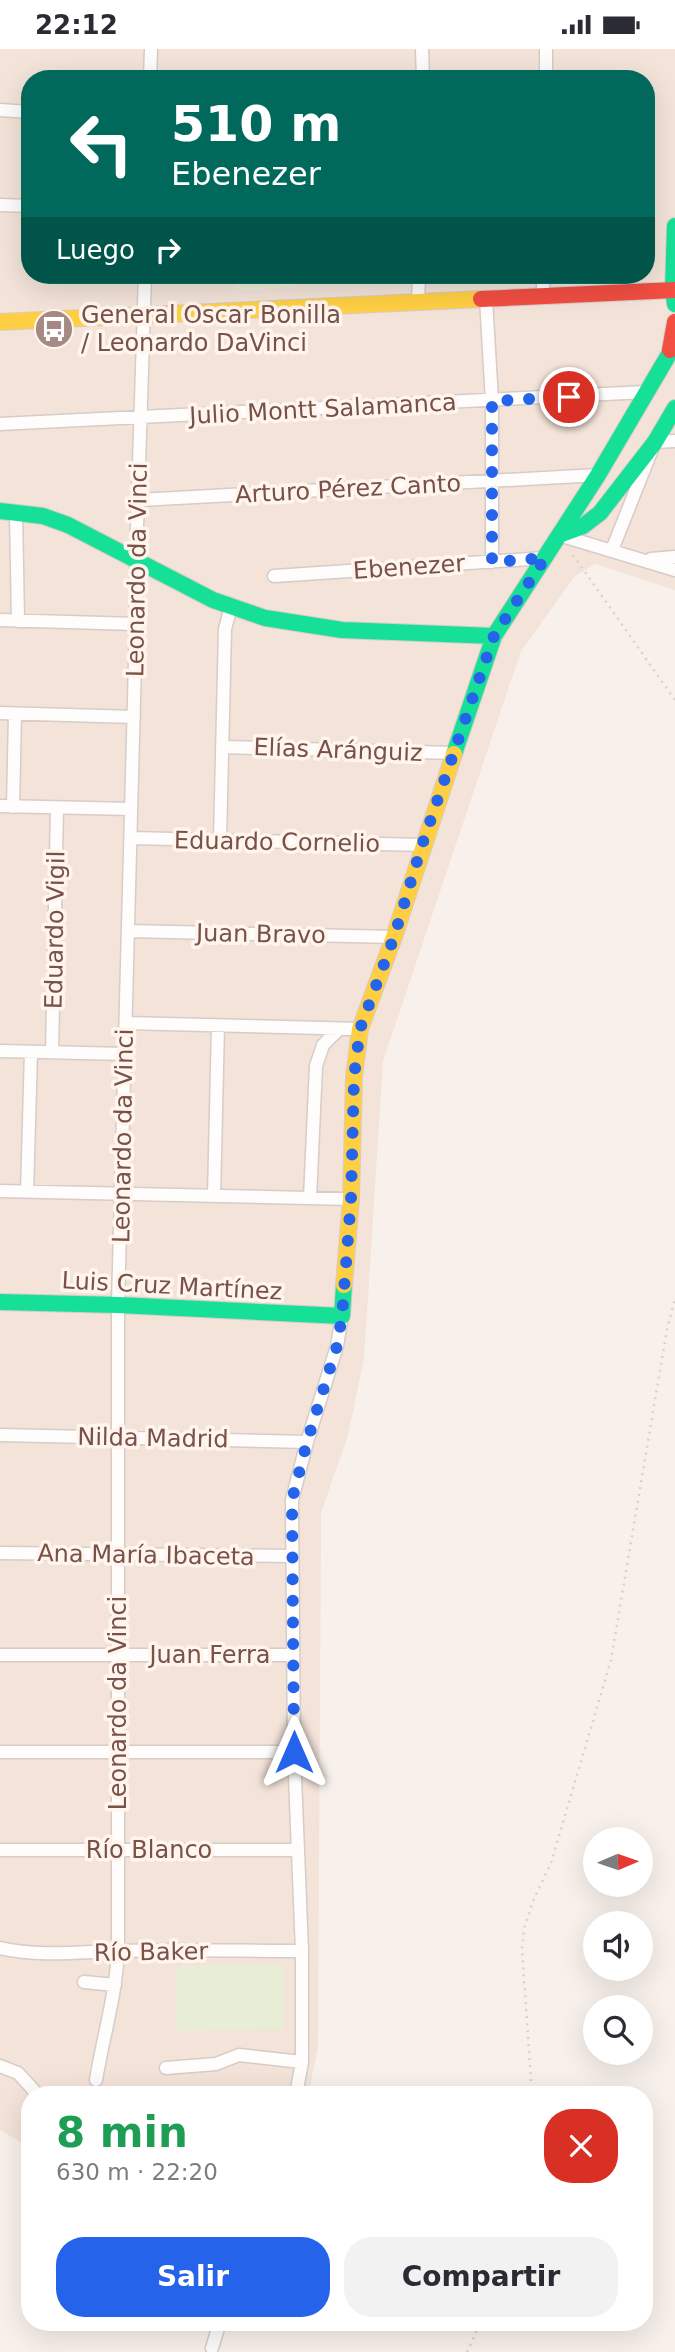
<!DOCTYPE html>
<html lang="es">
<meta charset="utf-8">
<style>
:root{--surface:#fff;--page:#f2f2f3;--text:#2b2b33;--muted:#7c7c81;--accent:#2563eb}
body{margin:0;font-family:"DejaVu Sans",sans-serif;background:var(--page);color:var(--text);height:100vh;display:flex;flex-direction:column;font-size:26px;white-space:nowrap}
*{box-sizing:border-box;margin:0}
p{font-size:23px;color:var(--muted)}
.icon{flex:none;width:38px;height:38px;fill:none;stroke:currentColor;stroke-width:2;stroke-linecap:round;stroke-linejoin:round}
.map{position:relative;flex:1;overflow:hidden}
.side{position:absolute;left:21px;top:2037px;width:632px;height:245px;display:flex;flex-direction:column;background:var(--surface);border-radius:28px;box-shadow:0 7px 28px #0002}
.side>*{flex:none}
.banner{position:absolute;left:21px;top:21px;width:634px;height:214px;border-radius:28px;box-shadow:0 7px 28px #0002;background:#00695c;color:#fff;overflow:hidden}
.needle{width:46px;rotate:88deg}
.buttons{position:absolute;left:583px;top:1778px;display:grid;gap:14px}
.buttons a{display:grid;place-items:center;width:70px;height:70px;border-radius:50%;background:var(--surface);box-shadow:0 7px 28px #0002;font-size:35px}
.pin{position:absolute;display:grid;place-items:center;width:60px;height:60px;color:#fff;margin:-30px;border:4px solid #fff;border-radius:50%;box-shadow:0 2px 7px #0007}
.me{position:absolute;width:77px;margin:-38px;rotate:0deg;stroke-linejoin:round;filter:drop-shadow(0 0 5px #0008)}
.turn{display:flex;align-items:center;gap:24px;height:147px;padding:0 35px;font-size:32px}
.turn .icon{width:91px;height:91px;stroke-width:2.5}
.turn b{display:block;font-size:49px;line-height:60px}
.then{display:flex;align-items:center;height:66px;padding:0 35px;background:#0003;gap:14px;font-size:26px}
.round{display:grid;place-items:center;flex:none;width:74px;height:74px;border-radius:28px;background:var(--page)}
.summary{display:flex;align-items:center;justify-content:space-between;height:119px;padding:0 35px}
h1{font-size:42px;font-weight:700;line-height:52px;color:#1e9e55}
.primary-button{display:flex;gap:14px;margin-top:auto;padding:14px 35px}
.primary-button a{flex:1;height:80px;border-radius:28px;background:var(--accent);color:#fff;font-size:28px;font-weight:700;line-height:80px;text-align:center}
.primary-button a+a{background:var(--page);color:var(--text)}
.status{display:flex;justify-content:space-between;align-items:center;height:49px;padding:0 35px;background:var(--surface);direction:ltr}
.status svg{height:19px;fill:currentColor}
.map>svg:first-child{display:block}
</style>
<div class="status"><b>22:12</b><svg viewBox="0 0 49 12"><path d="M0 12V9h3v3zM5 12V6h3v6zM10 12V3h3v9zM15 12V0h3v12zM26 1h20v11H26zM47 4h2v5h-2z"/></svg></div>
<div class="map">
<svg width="675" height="2303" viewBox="0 0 675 2303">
<rect width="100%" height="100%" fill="#f8f1eb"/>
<!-- residential -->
<path fill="#f3e3d9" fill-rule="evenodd" d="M 0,0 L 675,0 L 675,541 L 595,515 L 575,527 L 521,602 L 383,1012 L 364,1310 L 348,1386 L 321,1464 L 318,1998 L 308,2046 L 30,2046 L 30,2099 L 0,2081 ZM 30,30 L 646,30 L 646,226 L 30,226 Z"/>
<!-- garden -->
<path fill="#e8eed5" d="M 237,226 L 294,226 L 294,238 L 238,241 Z
M 284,1915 L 284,1980 L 176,1982 L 175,1917 Z"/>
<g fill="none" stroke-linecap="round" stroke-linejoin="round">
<!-- street casing -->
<g stroke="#d6ccc8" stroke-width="15">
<path id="street" d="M 422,0 L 423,30
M 150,30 L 151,0
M 546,30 L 546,0
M 0,61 L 30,63
M 0,156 L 30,157
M 543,247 L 543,226
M 486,250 L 492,352 L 492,513
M 418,253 L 419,226
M 0,375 L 646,343
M 139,451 L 598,426
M 16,463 L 18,572
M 559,486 L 675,521
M 612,501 L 655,393 L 675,392
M 651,510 L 675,508
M 274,527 L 545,509
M 0,571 L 136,575
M 0,664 L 134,668
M 222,698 L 455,704
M 0,757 L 131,760
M 13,758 L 15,665
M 131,789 L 423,796
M 220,791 L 225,580 L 231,558
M 128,882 L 394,888
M 126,974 L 360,980
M 0,1002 L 125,1005
M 52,1003 L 57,759
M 0,1142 L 351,1150
M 27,1143 L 31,1003
M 214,1147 L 218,977
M 310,1149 L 316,1017 L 323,996 L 339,980
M 0,1386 L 307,1393
M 0,1504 L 292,1507
M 0,1606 L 293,1606
M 0,1703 L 294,1703
M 0,1801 L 297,1801
M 0,1899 C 39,1908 79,1903 118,1902 C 179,1900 241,1902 302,1902
M 84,1933 L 115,1936
M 0,2017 L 18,2024 L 38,2046
M 166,2019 L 216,2015 L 239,2006 L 302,2013
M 96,2031 C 103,1988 116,1946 118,1902 L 118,1256 L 136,575 L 136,509 L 145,226
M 296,2046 L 302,2013 L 302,1902 L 294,1703 L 292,1451 L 307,1393 L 337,1297 L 342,1267
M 212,2299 L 220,2273"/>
</g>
<!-- fast casing -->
<g stroke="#d7ccc8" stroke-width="18">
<path id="fast" d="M 675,177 L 673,241 L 675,255
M 0,462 L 43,467 L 68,476 L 213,551 L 265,569 L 342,581 L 494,587
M 559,486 L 583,477 L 600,464 L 655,393 L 675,359
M 454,705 L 494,587 L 598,426 L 675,295
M 0,1253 L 118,1256 L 342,1267 L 344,1236"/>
</g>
<!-- slow casing -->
<g stroke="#d7ccc8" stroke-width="18">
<path id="slow" d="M 0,273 L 481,250
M 344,1236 L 351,1150 L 354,1028 L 360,980 L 394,888 L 454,705"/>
</g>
<!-- jam casing -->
<g stroke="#d7ccc8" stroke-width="18">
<path id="jam" d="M 481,250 L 675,241
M 670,301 L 675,273"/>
</g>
<!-- path -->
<path stroke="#dad0cd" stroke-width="2.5" stroke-dasharray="2 5" stroke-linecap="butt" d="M 573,506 L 675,651
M 532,2046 L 522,1900 L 524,1880 L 533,1852 L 551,1814 L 611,1611 L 667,1280 L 675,1250
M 467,2303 L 481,2273"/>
<!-- street -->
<use href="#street" stroke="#fefdfc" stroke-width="12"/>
<!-- fast -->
<use href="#fast" stroke="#16e098" stroke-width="16"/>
<!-- slow -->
<use href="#slow" stroke="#ffcf43" stroke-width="16"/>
<!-- jam -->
<use href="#jam" stroke="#f24e42" stroke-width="16"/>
</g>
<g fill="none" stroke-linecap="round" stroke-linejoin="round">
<!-- route -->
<path stroke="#2563eb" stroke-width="12" stroke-dasharray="0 21.6" d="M 294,1703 L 292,1451 L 307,1393 L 337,1297 L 342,1267 L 351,1150 L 354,1028 L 360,980 L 394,888 L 422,796 L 494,587 L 545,509 L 492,513 L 492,352 L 569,348"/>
</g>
<!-- icons -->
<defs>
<g id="bus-disc" transform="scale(2.0125)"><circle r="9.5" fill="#a58982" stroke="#fff5ed"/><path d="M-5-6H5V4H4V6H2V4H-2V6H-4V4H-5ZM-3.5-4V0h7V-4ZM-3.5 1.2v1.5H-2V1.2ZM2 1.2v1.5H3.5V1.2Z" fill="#fff"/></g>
</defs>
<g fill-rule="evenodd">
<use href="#bus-disc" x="54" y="280"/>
</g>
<g text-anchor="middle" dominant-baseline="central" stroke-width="7" stroke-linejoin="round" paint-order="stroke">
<!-- poi labels -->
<g font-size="24" fill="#785149" stroke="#fff5ed" text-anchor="start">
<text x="81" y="266">General Oscar Bonilla<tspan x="81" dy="28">/ Leonardo DaVinci</tspan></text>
</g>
<!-- street labels -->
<g font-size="24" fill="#785149" stroke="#fff5ed">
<text transform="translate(323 360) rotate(-3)">Julio Montt Salamanca</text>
<text transform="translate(348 440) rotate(-3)">Arturo Pérez Canto</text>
<text transform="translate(409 518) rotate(-4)">Ebenezer</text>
<text transform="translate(137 521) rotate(-89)">Leonardo da Vinci</text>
<text transform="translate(338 701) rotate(2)">Elías Aránguiz</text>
<text transform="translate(277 793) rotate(1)">Eduardo Cornelio</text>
<text transform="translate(55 881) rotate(-89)">Eduardo Vigil</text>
<text transform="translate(261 885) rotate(1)">Juan Bravo</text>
<text transform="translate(123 1087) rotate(-89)">Leonardo da Vinci</text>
<text transform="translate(172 1237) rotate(3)">Luis Cruz Martínez</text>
<text transform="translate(153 1389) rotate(1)">Nilda Madrid</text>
<text transform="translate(146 1506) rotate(1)">Ana María Ibaceta</text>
<text x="210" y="1606">Juan Ferra</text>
<text transform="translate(118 1654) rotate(-90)">Leonardo da Vinci</text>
<text x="149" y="1801">Río Blanco</text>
<text transform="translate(151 1903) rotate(-1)">Río Baker</text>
</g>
</g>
</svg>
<div class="buttons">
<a><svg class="needle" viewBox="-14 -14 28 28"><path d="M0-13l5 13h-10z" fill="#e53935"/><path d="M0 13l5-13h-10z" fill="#7c7c81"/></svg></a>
<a><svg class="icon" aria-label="sound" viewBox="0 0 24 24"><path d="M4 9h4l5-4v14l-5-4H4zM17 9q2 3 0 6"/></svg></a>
<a><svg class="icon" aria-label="search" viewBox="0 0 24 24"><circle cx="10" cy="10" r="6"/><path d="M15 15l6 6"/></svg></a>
</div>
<div class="pin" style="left:569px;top:348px;background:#d93025"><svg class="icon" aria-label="arrive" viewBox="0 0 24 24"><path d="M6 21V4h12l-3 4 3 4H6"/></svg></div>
<svg class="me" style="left:294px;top:1703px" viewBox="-20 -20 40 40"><path d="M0-17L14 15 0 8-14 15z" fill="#2563eb" stroke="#fff" stroke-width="4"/></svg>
<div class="banner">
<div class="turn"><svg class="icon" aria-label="left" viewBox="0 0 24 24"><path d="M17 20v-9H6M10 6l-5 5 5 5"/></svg><div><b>510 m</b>Ebenezer</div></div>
<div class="then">Luego<svg class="icon" aria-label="right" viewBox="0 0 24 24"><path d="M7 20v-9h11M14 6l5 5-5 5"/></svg></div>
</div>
<section class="side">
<div class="summary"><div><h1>8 min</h1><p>630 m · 22:20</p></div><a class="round" style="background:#d93025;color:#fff"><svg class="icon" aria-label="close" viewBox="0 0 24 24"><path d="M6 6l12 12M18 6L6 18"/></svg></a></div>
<div class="primary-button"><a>Salir</a><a>Compartir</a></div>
</section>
</div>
